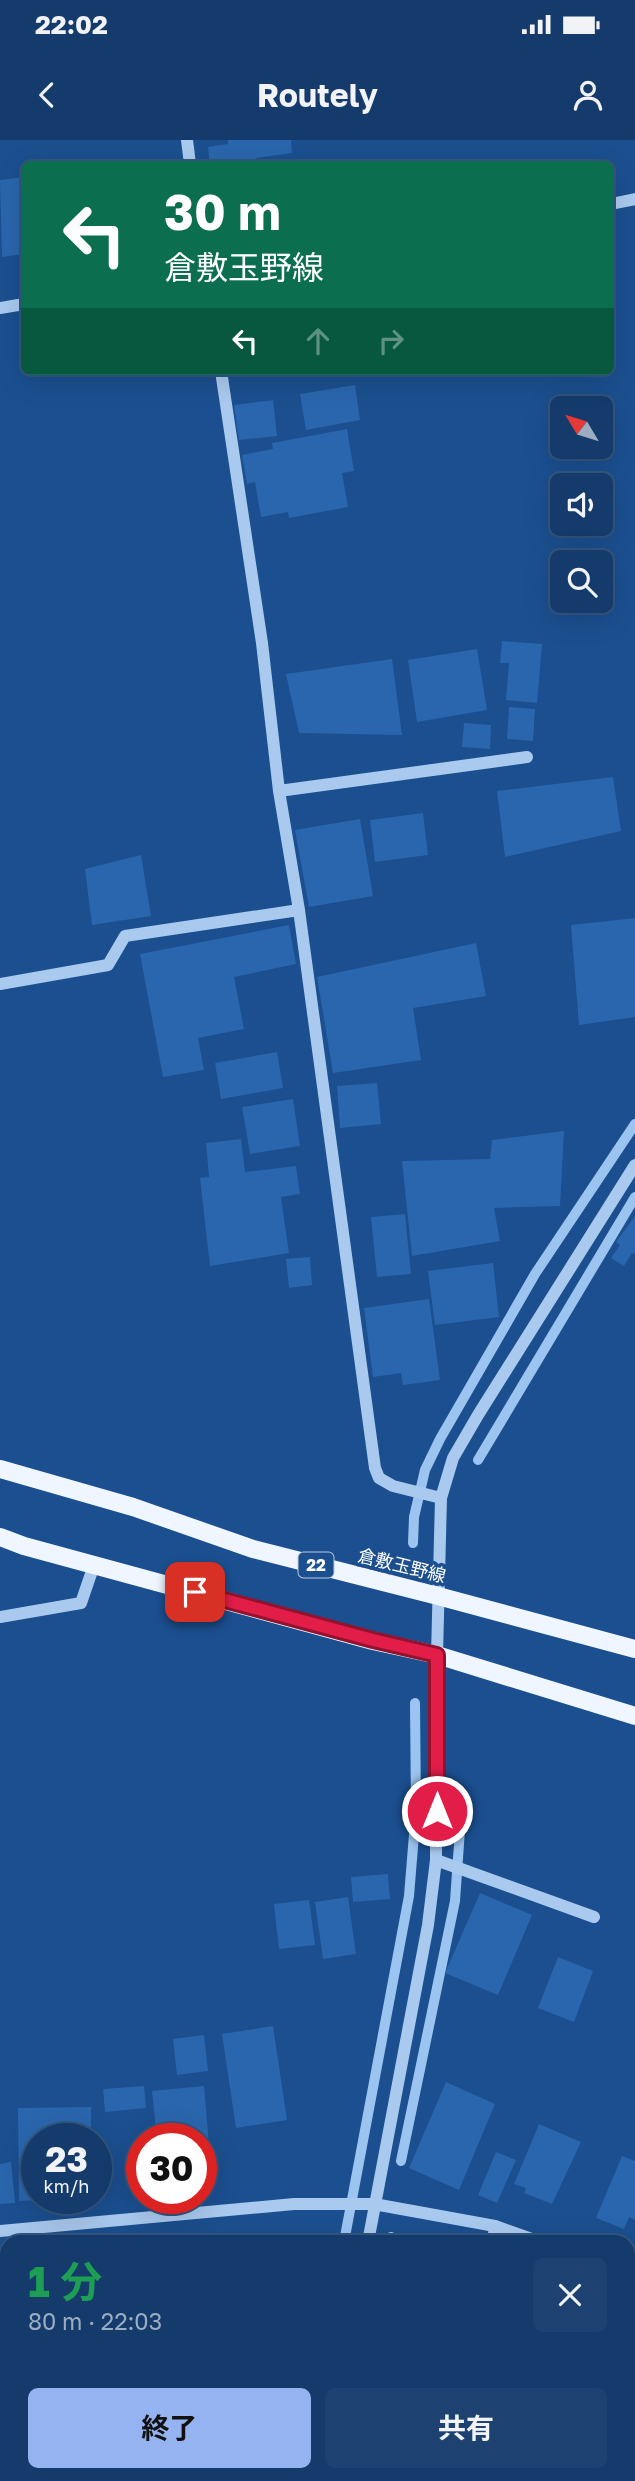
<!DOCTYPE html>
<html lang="ja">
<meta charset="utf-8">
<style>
:root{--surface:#143b6b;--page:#1d4271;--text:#f1f3f6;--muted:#9dadc1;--line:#33557e;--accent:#95b2f1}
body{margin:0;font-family:"Golos Text","Noto Sans JP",sans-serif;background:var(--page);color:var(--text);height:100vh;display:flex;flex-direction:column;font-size:26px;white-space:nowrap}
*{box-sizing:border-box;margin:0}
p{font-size:23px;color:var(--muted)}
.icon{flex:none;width:38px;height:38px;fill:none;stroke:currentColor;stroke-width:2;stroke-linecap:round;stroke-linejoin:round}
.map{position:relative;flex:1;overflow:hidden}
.drawer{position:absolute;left:0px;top:2095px;width:635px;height:247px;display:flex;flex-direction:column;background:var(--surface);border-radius:21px 21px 0 0;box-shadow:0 7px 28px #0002,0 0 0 2px var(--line)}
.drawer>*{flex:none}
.top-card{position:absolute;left:21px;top:21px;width:593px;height:214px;border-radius:10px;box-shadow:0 7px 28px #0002,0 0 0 2px var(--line);background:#0b6e4f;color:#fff;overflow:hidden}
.needle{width:46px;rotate:308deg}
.buttons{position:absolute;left:550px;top:256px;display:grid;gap:14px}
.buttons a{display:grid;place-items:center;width:63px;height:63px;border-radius:10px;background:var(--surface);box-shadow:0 7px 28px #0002,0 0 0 2px var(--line);font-size:35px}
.speed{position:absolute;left:21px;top:1983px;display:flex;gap:14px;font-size:35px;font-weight:700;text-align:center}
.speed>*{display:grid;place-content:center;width:91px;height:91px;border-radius:50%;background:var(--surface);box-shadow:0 7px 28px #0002,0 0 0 2px var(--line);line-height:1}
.speed small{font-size:18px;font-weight:400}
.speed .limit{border:10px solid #d22;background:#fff;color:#111}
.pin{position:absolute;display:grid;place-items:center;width:60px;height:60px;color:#fff;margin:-30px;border-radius:14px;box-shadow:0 4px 10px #0006}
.me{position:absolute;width:77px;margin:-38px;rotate:0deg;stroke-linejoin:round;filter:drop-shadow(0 0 5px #0008)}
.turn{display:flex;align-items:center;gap:24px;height:147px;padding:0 28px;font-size:32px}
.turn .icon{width:91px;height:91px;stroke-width:2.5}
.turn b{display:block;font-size:49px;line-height:60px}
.lanes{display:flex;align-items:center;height:66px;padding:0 28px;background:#0003;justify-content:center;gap:35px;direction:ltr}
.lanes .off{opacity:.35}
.round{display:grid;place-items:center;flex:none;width:74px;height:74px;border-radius:10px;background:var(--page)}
.summary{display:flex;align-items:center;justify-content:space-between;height:119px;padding:0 28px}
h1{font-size:42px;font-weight:700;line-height:52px;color:#1e9e55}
.action{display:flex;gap:14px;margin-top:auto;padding:14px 28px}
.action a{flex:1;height:80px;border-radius:10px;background:var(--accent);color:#111;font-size:28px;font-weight:700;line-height:80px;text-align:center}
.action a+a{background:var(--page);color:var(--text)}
.status{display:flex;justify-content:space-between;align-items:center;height:49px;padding:0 35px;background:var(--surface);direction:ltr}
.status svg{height:19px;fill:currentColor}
header{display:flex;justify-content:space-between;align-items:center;height:91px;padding:0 28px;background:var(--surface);font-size:32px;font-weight:700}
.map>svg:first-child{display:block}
</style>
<div class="status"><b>22:02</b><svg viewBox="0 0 49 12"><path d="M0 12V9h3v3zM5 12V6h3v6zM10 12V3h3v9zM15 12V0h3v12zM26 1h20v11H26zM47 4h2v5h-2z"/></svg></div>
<header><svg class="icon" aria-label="back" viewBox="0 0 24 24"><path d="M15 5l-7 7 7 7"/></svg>Routely<svg class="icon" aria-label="person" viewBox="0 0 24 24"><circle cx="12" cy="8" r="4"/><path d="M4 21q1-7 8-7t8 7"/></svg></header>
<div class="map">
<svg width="635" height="2341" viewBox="0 0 635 2341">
<rect width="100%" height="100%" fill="#1b4f8f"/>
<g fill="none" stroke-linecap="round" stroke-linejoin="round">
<!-- stream -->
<path stroke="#9cc4f0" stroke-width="10" d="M 478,1320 L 635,1057
M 413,1403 L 414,1377 L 425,1330 L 440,1299 L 535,1134 L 635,984
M 401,2021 L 455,1761 L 462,1661
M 344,2102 L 409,1756 L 416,1670 L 415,1563
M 390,2102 L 391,2097
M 302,2341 L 304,2334
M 349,2341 L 351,2334"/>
</g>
<!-- building -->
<path fill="#2a66ad" d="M 228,0 L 291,0 L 292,13 L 256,18 L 257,24 L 210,24 L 208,7 L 228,4 Z
M 24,37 L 24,114 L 2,117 L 0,40 Z
M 355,245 L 360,280 L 306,290 L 300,254 Z
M 273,260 L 277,296 L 239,300 L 234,265 Z
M 347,289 L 354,331 L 342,333 L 348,367 L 289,378 L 288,372 L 261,377 L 255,342 L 247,344 L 242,315 L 273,309 L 272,303 Z
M 502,501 L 542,504 L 537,563 L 506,560 L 509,523 L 500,523 Z
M 477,509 L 487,570 L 417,582 L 408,520 Z
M 392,519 L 402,595 L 299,593 L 286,534 Z
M 509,567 L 535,569 L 533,601 L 507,599 Z
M 464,583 L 491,585 L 490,609 L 462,607 Z
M 613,637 L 621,691 L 505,717 L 497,651 Z
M 423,673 L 428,715 L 375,722 L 370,680 Z
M 360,679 L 373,756 L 309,767 L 295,690 Z
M 141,715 L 151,776 L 92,785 L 85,729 Z
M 635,778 L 635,877 L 579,885 L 571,785 Z
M 289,785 L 296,824 L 234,837 L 244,889 L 198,898 L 204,930 L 163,937 L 140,814 Z
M 476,803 L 486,856 L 413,868 L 421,920 L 333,933 L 317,837 Z
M 277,912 L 283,948 L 221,959 L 215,923 Z
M 377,943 L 381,984 L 340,988 L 337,946 Z
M 293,959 L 300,1006 L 250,1014 L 242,967 Z
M 564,991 L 560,1066 L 494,1068 L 500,1101 L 412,1116 L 402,1021 L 490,1019 L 492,1000 Z
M 241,999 L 245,1032 L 296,1026 L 300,1054 L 281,1057 L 289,1113 L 210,1126 L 200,1038 L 209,1037 L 206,1003 Z
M 405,1074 L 411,1134 L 377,1137 L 371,1077 Z
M 635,1076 L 635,1114 L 632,1113 L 624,1126 L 611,1118 L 620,1105 L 616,1102 Z
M 310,1117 L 312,1145 L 289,1148 L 286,1119 Z
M 493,1123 L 499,1177 L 435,1185 L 428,1131 Z
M 429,1159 L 440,1240 L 403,1245 L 401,1233 L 373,1237 L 364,1168 Z
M 388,1734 L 390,1759 L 353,1762 L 351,1737 Z
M 480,1753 L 532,1775 L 498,1855 L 445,1833 Z
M 348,1757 L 356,1814 L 323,1819 L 315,1762 Z
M 309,1760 L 315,1805 L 279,1809 L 274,1764 Z
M 558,1817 L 593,1831 L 574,1882 L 538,1868 Z
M 273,1886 L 287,1980 L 236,1988 L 222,1894 Z
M 204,1895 L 208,1931 L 177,1935 L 173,1899 Z
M 446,1942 L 495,1964 L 459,2050 L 409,2028 Z
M 144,1946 L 146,1968 L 105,1972 L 103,1949 Z
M 204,1946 L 212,2039 L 201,2040 L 201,1998 L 157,1998 L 152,1951 Z
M 91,1967 L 91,1998 L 37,1998 L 37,2060 L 19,2061 L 18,1968 Z
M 539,1984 L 581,2002 L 552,2064 L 524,2053 L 526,2048 L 514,2044 Z
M 496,2012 L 516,2020 L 497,2063 L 478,2055 Z
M 622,2016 L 635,2021 L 635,2080 L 629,2077 L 624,2089 L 596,2078 Z
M 11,2022 L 15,2063 L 0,2064 L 0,2024 Z
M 0,2128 L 7,2128 L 7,2196 L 0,2197 Z
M 629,2178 L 635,2181 L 635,2219 L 628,2216 Z
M 7,2204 L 7,2238 L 5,2238 L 1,2205 Z
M 7,2246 L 7,2274 L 0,2275 L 0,2248 Z
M 7,2283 L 7,2333 L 0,2335 L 0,2284 Z
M 628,2323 L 635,2326 L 635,2341 L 613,2341 L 607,2338 L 609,2334 L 628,2334 Z
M 374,2334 L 421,2334 L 420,2341 L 373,2341 Z
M 508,2334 L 534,2334 L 532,2341 L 507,2341 Z"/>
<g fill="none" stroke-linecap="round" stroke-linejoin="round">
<!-- minor -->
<path stroke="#a9c9ee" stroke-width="12" d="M 187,0 L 190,24
M 611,64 L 635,59
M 0,168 L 24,164
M 221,231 L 262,503 L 279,651 L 299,770 L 375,1328 L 379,1338 L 393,1346 L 441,1358
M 279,651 L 527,617
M 0,844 L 108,825 L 125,796 L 299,770
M 0,1477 L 81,1463 L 94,1425
M 436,1720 L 594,1777
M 0,2091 L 294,2064 L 374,2064 L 495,2086 L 540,2102
M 368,2102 L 428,1785 L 436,1720 L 437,1515 L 441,1358 L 453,1318 L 478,1275 L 635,1025
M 493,2102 L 495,2086
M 628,2139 L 635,2142
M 324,2341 L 326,2334
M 454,2341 L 456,2334"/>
<!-- major -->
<path stroke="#f0f6ff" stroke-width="18" d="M 0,1329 L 133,1367 L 253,1409 L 438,1456 L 635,1509
M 0,1397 L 24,1406 L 373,1501 L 437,1515 L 635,1576"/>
</g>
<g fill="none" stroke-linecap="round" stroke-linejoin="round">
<!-- route casing -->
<g stroke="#92132f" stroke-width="18">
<path id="route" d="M 195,1452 L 373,1500 L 437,1515 L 437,1671"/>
</g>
<!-- route -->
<use href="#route" stroke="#e11d48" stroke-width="12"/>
</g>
<g text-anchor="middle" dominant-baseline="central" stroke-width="7" stroke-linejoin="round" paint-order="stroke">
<!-- shield labels -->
<rect fill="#1b4f8f" stroke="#bbcadd" stroke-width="2" x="298.5" y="1412.5" width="35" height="25" rx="5"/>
<g font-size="16" font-weight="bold" fill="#fff">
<text x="316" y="1425">22</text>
</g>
<!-- street labels -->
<g font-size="18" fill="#fff" stroke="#1b4f8f">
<text transform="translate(402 1425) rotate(14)">倉敷玉野線</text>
</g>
</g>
</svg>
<div class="buttons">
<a><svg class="needle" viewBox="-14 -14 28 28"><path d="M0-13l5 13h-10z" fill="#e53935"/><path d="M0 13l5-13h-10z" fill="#9dadc1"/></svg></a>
<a><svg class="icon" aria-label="sound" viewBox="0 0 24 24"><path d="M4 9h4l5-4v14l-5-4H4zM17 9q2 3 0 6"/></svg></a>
<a><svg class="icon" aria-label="search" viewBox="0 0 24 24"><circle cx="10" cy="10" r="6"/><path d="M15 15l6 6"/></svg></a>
</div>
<div class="speed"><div>23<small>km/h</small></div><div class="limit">30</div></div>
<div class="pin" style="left:195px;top:1452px;background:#d93025"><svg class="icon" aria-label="arrive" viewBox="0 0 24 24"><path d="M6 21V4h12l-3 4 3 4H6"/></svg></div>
<svg class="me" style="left:437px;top:1671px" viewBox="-20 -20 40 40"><circle r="17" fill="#e11d48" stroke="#fff" stroke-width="3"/><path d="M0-11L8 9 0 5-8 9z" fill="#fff"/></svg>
<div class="top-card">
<div class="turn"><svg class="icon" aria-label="left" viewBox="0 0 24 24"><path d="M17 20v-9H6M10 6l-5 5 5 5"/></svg><div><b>30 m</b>倉敷玉野線</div></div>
<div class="lanes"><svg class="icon" aria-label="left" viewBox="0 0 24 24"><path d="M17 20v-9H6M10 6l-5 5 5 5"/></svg><svg class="icon off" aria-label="ahead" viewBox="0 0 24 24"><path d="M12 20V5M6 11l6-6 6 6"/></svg><svg class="icon off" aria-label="right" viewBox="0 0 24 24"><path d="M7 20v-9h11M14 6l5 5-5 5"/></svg></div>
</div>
<section class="drawer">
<div class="summary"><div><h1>1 分</h1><p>80 m · 22:03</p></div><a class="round"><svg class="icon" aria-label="close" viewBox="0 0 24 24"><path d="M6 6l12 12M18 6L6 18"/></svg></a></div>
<div class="action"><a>終了</a><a>共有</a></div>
</section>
</div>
